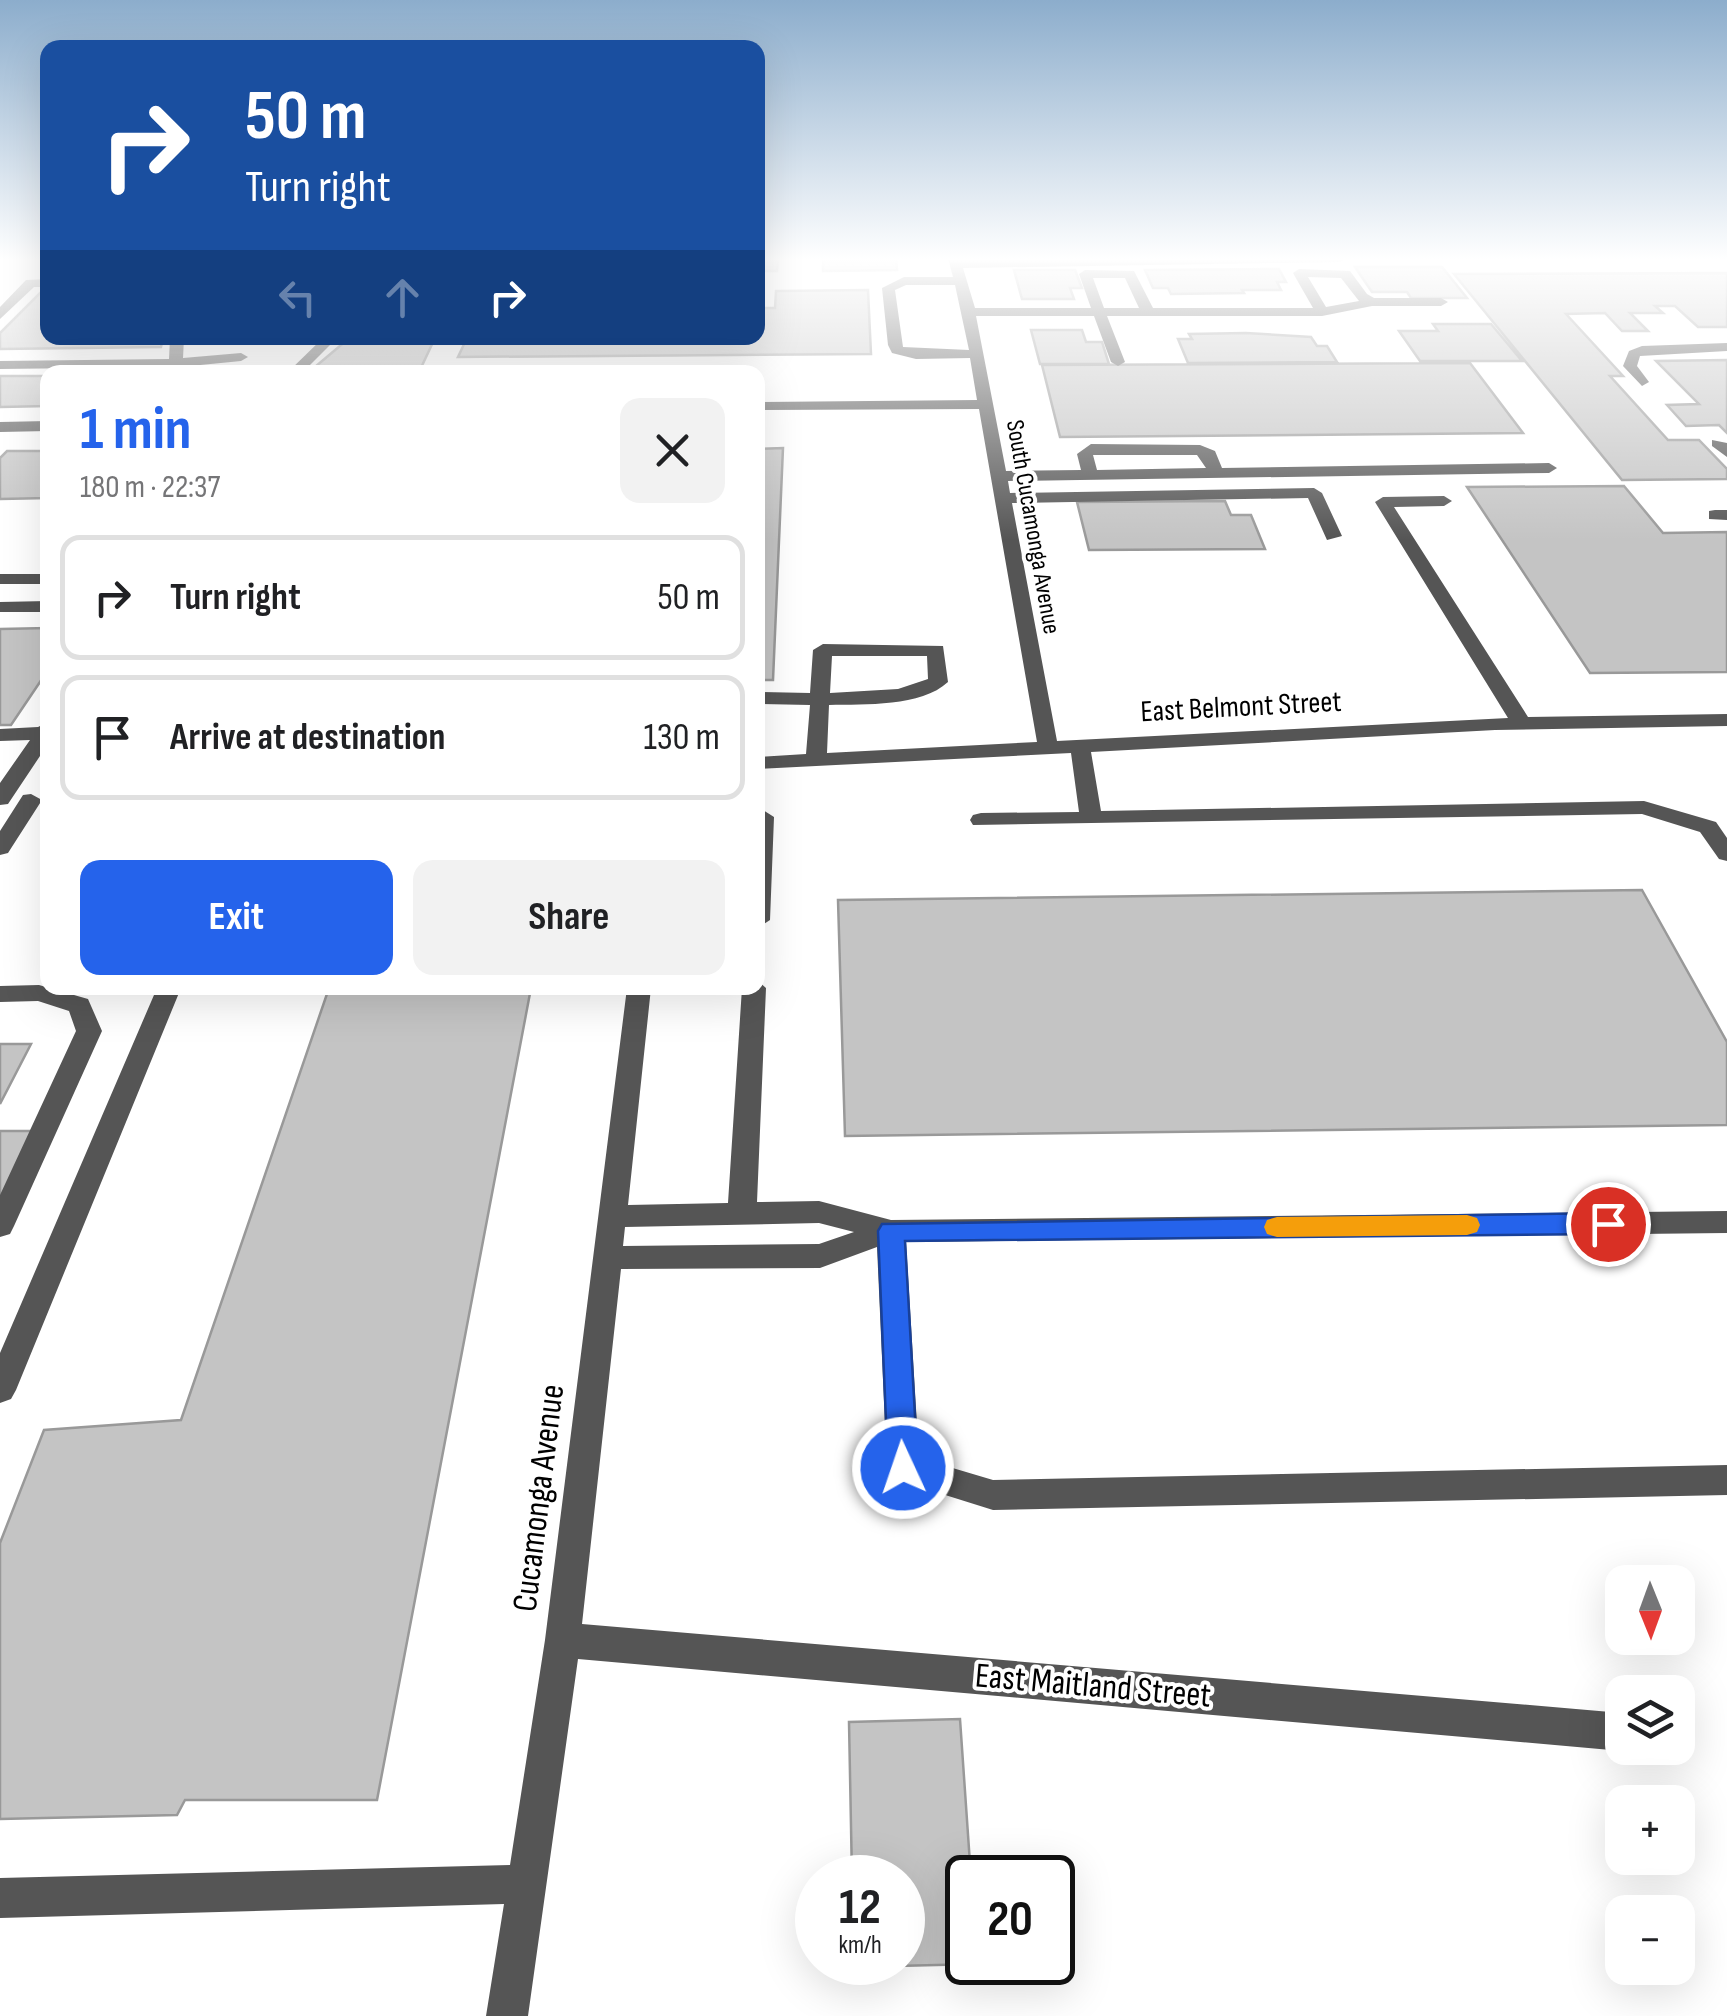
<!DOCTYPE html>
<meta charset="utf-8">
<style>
:root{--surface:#fff;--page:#f2f2f2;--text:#202124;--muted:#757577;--line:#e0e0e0;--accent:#2563eb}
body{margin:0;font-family:"Sofia Sans Condensed",sans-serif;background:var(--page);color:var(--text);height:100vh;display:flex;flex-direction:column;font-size:38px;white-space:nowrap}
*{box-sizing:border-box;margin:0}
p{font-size:32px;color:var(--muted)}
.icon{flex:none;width:55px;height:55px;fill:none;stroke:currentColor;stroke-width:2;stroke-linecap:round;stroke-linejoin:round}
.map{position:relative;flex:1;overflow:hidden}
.details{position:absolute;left:40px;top:365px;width:725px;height:630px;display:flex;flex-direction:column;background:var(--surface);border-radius:20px;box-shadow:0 10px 40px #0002}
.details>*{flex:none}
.top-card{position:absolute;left:40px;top:40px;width:725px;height:305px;border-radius:20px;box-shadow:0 10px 40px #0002;background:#1a4fa0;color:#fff;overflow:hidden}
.needle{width:65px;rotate:179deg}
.tools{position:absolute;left:1605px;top:1565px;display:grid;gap:20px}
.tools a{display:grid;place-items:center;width:90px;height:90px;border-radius:20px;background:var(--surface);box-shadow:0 10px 40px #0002;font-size:50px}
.speed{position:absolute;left:795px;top:1855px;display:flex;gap:20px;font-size:50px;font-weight:700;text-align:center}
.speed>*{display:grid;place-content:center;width:130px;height:130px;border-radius:50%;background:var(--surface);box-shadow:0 10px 40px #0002;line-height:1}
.speed small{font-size:25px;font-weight:400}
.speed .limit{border:5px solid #111;border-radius:15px;background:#fff;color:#111}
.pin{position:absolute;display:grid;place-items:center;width:85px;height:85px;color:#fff;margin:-42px;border:5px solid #fff;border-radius:50%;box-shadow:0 2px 10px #0007}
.me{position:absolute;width:110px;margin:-55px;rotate:357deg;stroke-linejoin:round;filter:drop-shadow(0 0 8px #0008)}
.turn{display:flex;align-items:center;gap:35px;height:210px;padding:0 40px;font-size:45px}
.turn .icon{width:130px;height:130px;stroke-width:2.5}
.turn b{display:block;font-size:70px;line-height:85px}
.lanes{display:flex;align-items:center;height:95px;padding:0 40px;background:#0003;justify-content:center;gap:50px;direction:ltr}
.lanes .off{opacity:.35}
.round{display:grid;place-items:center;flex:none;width:105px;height:105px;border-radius:20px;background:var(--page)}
.overview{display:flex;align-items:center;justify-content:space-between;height:170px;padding:0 40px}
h1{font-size:60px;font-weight:700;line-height:75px;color:var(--accent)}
.primary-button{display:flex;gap:20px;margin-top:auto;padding:20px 40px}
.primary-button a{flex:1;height:115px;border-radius:20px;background:var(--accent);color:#fff;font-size:40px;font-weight:700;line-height:115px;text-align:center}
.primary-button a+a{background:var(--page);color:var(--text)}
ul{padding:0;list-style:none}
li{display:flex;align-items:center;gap:30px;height:125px;margin:0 20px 15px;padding:0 20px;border:5px solid var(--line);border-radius:20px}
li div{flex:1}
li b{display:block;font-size:38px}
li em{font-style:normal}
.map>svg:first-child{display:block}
</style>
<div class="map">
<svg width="1727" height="2016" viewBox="0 0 1727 2016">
<rect width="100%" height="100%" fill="#fff"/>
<!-- building -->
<path fill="#c4c4c4" stroke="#999" stroke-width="2.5" d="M 758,258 L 778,258 L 777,271 L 758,271 Z
M 823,258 L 896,258 L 897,270 L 823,271 Z
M 1355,267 L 1442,267 L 1467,298 L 1411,298 L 1407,292 L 1372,292 Z
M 1279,269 L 1286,282 L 1277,282 L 1281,290 L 1242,290 L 1244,293 L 1171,294 L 1168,288 L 1153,288 L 1145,270 Z
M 1014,270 L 1075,270 L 1082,288 L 1070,288 L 1074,299 L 1022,299 Z
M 1727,273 L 1727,327 L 1698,327 L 1675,306 L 1655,306 L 1663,313 L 1630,313 L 1648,331 L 1622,331 L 1605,313 L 1566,314 L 1623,376 L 1610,376 L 1668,440 L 1699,440 L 1727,469 L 1727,479 L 1622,480 L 1454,274 Z
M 868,290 L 871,354 L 458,357 L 467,338 L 758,338 L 758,308 L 775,308 L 776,291 Z
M 41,292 L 48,292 L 48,338 L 163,338 L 161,347 L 0,349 L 0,333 Z
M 1433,324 L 1491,324 L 1522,361 L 1420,361 L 1399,331 L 1438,331 Z
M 1031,330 L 1082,330 L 1086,342 L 1102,342 L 1109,364 L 1040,364 Z
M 1246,333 L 1311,337 L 1317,346 L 1327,346 L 1337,362 L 1188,363 L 1178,339 L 1192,339 L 1189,334 Z
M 347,340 L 434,340 L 419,372 L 309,372 Z
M 1727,360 L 1727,433 L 1719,425 L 1686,426 L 1667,405 L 1699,404 L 1656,361 Z
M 1470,363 L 1523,433 L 1060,437 L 1042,365 Z
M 0,376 L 48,376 L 48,406 L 0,407 Z
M 783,448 L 773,680 L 758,680 L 758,449 Z
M 7,451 L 48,451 L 48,498 L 0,499 L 0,458 Z
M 1624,486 L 1663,533 L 1727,532 L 1727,672 L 1590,673 L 1467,487 Z
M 1225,501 L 1231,515 L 1251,515 L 1265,549 L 1089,550 L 1077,502 Z
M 48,628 L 48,670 L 11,725 L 0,725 L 0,629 Z
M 1642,890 L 1727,1042 L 1727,1125 L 845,1136 L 838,900 Z
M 329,988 L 531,988 L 377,1800 L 185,1800 L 177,1815 L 0,1819 L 0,1543 L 44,1430 L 181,1420 Z
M 0,1044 L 31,1044 L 0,1104 Z
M 0,1131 L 37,1131 L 0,1207 Z
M 960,1719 L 971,1878 L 968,1878 L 968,1962 L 978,1964 L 855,1967 L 854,1962 L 902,1962 L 902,1878 L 852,1878 L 849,1722 Z"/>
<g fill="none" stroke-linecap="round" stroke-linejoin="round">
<!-- minor -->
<path fill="#555" fill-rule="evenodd" d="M 948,258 L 1346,258 L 1340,262 L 963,268 L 975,308 L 1091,308 L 1079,274 L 1085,270 L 1134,271 L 1153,308 L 1313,308 L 1293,273 L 1299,269 L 1350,271 L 1367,294 L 1374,298 L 1441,298 L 1448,302 L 1441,306 L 1372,306 L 1322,316 L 1107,316 L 1125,362 L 1118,366 L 1111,362 L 1094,316 L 976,316 L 1006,471 L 1081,470 L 1077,454 L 1091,444 L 1200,445 L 1215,451 L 1222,468 L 1549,463 L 1557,468 L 1549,473 L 1008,481 L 1010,493 L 1314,488 L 1322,493 L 1342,536 L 1327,540 L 1308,498 L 1012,503 L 1057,741 L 1508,718 L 1375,502 L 1383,497 L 1444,496 L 1452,501 L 1444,506 L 1394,507 L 1528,717 L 1727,714 L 1727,726 L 1495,730 L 1091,752 L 1101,811 L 1644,801 L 1716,822 L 1727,838 L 1727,861 L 1719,859 L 1700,832 L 1642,814 L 973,825 L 970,820 L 973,815 L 981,813 L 1079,812 L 1071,753 L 758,769 L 758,757 L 806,754 L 810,705 L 758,704 L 758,692 L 810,693 L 813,650 L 823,644 L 943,646 L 948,682 C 921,707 865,704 829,705 L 827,753 L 1037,742 L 979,409 L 758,410 L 758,402 L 977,400 L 970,358 L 916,359 L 892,353 L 888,345 L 882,288 L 904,277 L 953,277 ZM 1308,277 L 1341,278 L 1359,301 L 1326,307 ZM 1093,278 L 1125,278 L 1139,308 L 1104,308 ZM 906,285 L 955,285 L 969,350 L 903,347 L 895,290 ZM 1093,455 L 1197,455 L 1206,468 L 1097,470 ZM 832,656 L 927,656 L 928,679 L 898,689 L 830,693 Z
M 48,279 L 48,287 L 34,287 L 0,319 L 0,307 L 26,280 Z
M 170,338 L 184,338 L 183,358 L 241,353 L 248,357 L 241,361 L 180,367 L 176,372 L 162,372 L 165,367 L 0,369 L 0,361 L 169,359 Z
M 323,338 L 337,338 L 303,372 L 288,372 Z
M 1727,343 L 1727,351 L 1640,356 L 1637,366 L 1649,382 L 1642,386 L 1623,366 L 1629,351 L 1642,346 Z
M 48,421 L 48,431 L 0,432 L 0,422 Z
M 1712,440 L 1727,443 L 1727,457 L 1712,446 Z
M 1715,510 L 1727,510 L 1727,520 L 1709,519 L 1709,511 Z
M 0,574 L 48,574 L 48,584 L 0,584 Z
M 48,601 L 48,612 L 0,612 L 0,602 Z
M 48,722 L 48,744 L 8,804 L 0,805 L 0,783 L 30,740 L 0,741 L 0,729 L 38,727 Z
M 31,794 L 42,800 L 8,853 L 0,855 L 0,831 L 23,795 Z
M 763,810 L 774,817 L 770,920 L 758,928 L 758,812 Z
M 758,981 L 766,988 L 757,1202 L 819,1201 L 891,1220 L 1727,1211 L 1727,1233 L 906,1242 L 919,1458 L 993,1480 L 1727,1465 L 1727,1495 L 993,1510 L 891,1478 L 887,1468 L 877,1247 L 820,1268 L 621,1269 L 582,1624 L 1622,1713 L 1622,1748 L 1629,1748 L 1622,1751 L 578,1659 L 528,2016 L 486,2016 L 504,1904 L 0,1918 L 0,1878 L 510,1865 L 545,1640 L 627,988 L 651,988 L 628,1205 L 728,1203 L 742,988 L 758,988 ZM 819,1223 L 854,1232 L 819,1244 L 623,1246 L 625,1227 Z
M 39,985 L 88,999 L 102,1031 L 14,1226 L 10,1234 L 0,1237 L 0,1195 L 76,1031 L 69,1011 L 38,1001 L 0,1002 L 0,986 Z
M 157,988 L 181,988 L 16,1390 L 11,1399 L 0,1403 L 0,1353 Z"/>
</g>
<!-- sky -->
<linearGradient id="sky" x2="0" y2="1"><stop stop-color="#8cadcc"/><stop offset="0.48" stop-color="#fff"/><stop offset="1" stop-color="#fff" stop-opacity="0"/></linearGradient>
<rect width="1727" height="540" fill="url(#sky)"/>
<!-- route -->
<path fill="#2563eb" stroke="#184099" stroke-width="2.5" d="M 1608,1213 L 1617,1216 L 1621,1224 L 1617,1231 L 1608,1234 L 905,1241 L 918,1468 L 914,1478 L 903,1481 L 892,1478 L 888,1468 L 878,1231 L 882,1224 Z"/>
<!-- slow -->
<path fill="#f59e0b" d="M 1467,1215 L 1477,1218 L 1480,1225 L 1477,1232 L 1467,1235 L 1277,1237 L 1267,1234 L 1264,1227 L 1267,1220 L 1277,1217 Z"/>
<g text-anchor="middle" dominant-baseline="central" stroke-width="8" stroke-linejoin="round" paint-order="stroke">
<!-- far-street labels -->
<g font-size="25" fill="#000" stroke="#fff">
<text transform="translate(1033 527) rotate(80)">South Cucamonga Avenue</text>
</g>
<!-- street labels -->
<g font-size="30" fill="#000" stroke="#fff">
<text transform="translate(1241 707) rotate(-3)">East Belmont Street</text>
</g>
<!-- near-street labels -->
<g font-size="35" fill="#000" stroke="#fff">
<text transform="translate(539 1498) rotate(-83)">Cucamonga Avenue</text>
<text transform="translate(1093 1686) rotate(5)">East Maitland Street</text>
</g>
</g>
</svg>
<div class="tools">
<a><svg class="needle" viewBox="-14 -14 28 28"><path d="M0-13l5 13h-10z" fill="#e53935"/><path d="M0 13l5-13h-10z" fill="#757577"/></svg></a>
<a><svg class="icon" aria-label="layers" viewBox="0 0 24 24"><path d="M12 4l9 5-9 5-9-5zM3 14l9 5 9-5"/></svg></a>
<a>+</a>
<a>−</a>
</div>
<div class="speed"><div>12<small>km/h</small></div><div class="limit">20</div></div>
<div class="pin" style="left:1608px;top:1224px;background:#d93025"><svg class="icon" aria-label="arrive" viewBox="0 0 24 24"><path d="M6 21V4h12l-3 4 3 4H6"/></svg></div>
<svg class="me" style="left:903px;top:1468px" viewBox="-20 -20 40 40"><circle r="17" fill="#2563eb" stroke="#fff" stroke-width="3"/><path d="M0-11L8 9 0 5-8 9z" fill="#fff"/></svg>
<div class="top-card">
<div class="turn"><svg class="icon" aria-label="right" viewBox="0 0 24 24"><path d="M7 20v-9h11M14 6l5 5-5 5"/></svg><div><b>50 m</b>Turn right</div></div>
<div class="lanes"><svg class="icon off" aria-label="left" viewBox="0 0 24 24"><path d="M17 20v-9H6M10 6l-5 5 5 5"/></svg><svg class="icon off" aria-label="ahead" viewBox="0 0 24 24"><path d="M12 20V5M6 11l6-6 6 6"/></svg><svg class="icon" aria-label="right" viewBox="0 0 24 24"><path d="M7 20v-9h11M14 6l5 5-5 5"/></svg></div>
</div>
<section class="details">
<div class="overview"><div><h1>1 min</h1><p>180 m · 22:37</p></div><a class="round"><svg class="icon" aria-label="close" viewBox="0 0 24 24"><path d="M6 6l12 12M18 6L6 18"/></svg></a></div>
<ul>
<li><svg class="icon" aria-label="right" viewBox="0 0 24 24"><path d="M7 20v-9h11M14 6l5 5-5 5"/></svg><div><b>Turn right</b></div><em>50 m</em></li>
<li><svg class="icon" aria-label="arrive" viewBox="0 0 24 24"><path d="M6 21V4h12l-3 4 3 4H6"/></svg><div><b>Arrive at destination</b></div><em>130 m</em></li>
</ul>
<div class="primary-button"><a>Exit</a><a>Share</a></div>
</section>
</div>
